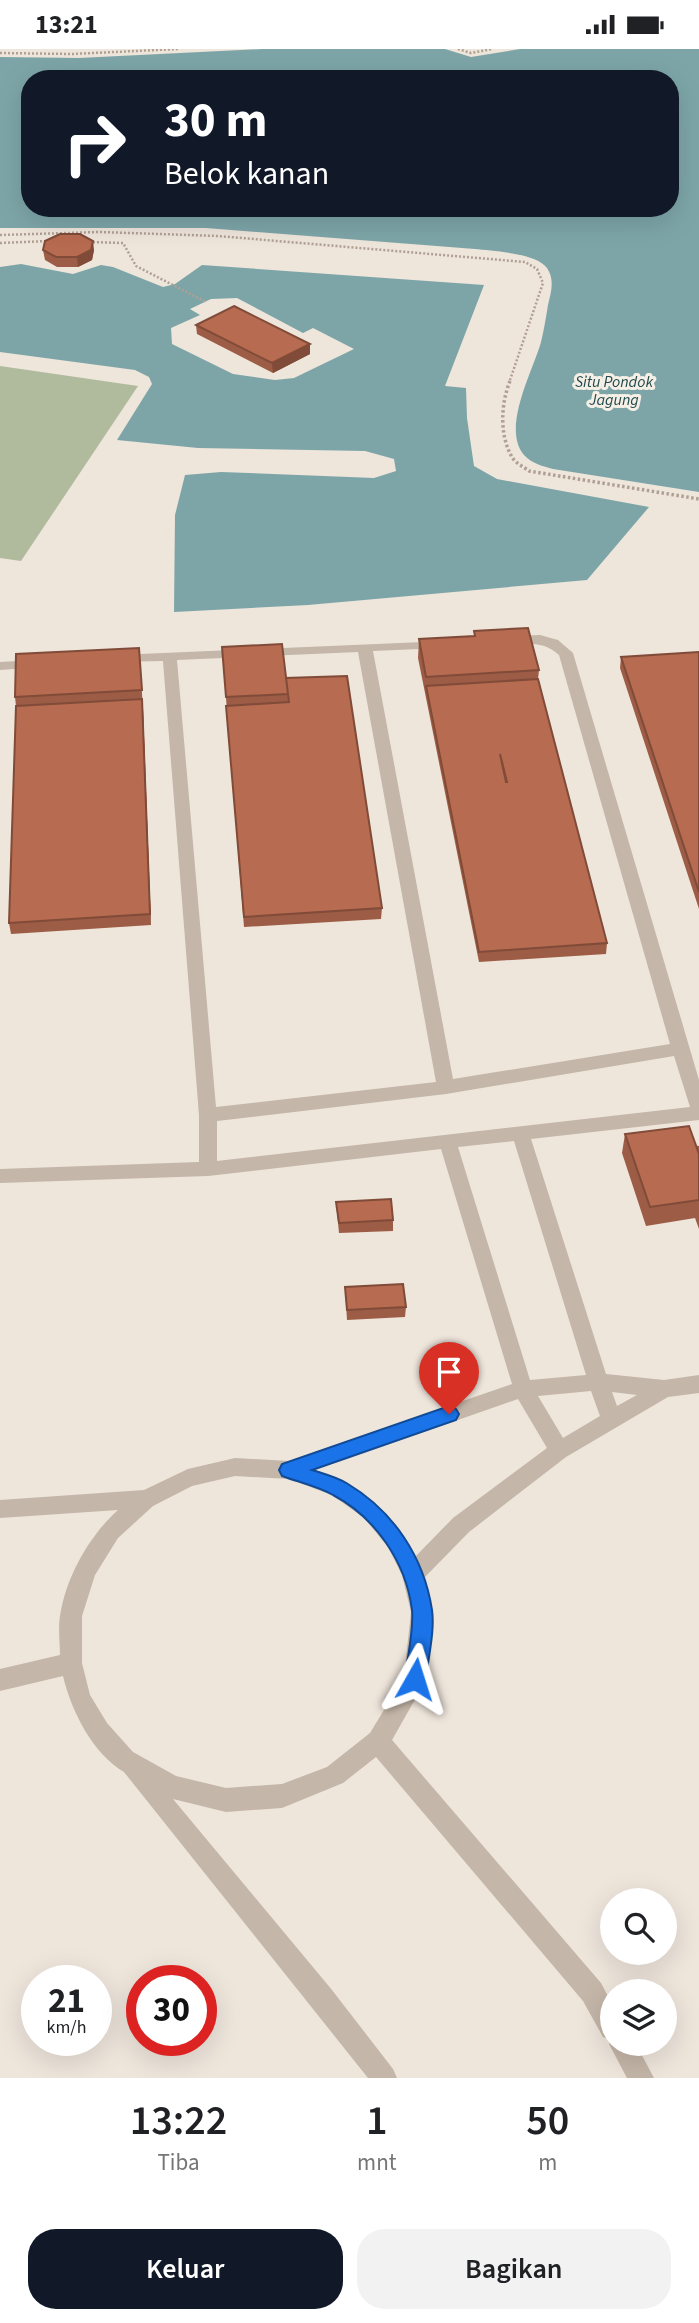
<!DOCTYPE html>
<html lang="id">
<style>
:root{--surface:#fff;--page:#f2f2f2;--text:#202124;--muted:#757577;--accent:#111827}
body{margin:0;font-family:"Source Sans 3",sans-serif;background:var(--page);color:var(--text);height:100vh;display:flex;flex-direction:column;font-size:26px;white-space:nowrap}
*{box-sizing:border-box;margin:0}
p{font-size:23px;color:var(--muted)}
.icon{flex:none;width:38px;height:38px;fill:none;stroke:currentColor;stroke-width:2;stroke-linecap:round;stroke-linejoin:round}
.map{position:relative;height:2029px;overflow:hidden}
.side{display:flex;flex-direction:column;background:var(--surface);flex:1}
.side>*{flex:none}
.top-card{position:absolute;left:21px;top:21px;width:658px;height:147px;border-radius:28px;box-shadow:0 7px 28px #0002;background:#111827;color:#fff;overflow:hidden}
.buttons{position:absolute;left:600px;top:1839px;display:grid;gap:14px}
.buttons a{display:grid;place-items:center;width:77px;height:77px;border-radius:50%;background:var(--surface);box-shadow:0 7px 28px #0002;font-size:35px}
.speed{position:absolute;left:21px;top:1916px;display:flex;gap:14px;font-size:35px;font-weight:700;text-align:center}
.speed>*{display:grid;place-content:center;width:91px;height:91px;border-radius:50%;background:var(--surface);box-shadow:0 7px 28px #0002;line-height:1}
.speed small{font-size:18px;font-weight:400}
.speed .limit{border:10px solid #d22;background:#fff;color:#111}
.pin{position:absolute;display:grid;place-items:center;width:60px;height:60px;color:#fff;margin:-72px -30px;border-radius:50% 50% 50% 0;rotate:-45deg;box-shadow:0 0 7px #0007}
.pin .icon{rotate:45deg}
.me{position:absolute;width:77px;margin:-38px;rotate:6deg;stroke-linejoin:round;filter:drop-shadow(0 0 5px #0008)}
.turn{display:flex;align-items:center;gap:24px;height:147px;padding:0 28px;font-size:32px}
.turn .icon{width:91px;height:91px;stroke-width:2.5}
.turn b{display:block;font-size:49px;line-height:60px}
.eta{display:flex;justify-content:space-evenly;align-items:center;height:119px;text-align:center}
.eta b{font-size:42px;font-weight:600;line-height:49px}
.action{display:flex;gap:14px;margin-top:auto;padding:14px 28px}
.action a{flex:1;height:80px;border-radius:28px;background:var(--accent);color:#fff;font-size:28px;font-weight:600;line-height:80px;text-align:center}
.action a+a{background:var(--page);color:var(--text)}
.status{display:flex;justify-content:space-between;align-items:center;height:49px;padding:0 35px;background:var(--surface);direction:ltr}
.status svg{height:19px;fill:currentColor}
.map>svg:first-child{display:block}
</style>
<div class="status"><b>13:21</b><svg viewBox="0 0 49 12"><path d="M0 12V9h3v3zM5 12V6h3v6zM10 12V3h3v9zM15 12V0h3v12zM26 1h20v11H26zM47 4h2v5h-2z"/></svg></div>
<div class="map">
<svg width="699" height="2029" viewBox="0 0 699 2029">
<rect width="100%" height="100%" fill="#eee5db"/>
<!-- green -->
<path fill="#b0bb9d" d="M 0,317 L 138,337 L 21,512 L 0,509 Z"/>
<!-- water -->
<path fill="#7da5a8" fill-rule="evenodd" d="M 262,0 L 445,0 L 471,8 L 520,0 L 699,0 L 699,443 L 553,420 C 543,417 532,415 524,406 C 501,379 533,322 541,293 C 544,281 546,268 548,256 C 551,243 555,231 547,219 C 536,204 493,202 475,200 L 206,179 L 0,179 L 0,8 L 79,9 ZM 30,30 L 670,30 L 670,159 L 30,159 Z
M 21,215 L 73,225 L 101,216 L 113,218 L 163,238 L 175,235 L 202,216 L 484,236 L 445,337 L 466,339 L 467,369 L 474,417 L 497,430 L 649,458 L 587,531 L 308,556 L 174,563 L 175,466 L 185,426 L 221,423 L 374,429 L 396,422 L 394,410 L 365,402 L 198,399 L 117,391 L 152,335 L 149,328 L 135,321 L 0,303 L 0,218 Z"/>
<!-- pier -->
<path fill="#eee5db" d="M 237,249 L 303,284 L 313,279 L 354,300 L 294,329 L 275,331 L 233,325 L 172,295 L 171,279 L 200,266 L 190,260 L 211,250 Z"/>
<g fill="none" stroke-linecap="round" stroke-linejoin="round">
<!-- path-far1 -->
<path stroke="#b0a093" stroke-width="2.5" stroke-dasharray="2 2" stroke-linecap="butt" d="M 458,0 L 471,4 L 492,0
M 0,4 L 72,5 L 178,0
M 0,186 L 100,183 L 218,187 L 525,213 L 537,220 L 543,234 L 509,334
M 89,193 L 123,194 L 136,217 L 206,253
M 0,194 L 49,192"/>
<!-- path -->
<path stroke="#b0a093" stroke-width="3.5" stroke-dasharray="2.5 2.5" stroke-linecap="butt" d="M 510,332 C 501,354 499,386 512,408 C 515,414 524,418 529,422 L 699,450"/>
<!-- minor -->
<path fill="#c4b6a8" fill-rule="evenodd" d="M 540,586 L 558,591 L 573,604 L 699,1031 L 699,1071 L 531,1090 L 606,1325 L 664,1331 L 699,1326 L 699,1344 L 668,1348 L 566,1408 L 469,1483 L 425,1528 L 433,1563 L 426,1631 L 392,1691 L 601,1934 L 612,1955 L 612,1995 L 636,1995 L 654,2029 L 627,2029 L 609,1995 L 611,1991 L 603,1988 L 583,1952 L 376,1708 L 343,1734 L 282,1759 L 226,1763 L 173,1750 L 332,1941 L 393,2020 L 397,2029 L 368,2029 L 124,1723 C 92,1704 71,1661 63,1627 L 0,1642 L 0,1620 L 60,1606 C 60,1594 58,1579 60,1567 C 66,1528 89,1487 118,1461 L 0,1469 L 0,1451 L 144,1441 L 188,1420 L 235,1409 L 289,1412 L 512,1335 L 441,1100 L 208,1127 L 0,1134 L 0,1120 L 199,1113 L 199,1066 L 163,612 L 112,613 L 110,610 L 117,606 L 447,592 L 449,595 L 442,599 L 373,602 L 453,1030 L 670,995 L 559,606 C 537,586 516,602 502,591 L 509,587 ZM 358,603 L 436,1033 L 216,1058 L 177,611 ZM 674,1007 L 690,1058 L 217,1112 L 217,1072 L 446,1045 ZM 514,1092 L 586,1326 L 530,1331 L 458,1098 ZM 591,1342 L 600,1367 L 563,1389 L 538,1347 ZM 612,1343 L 637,1346 L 617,1357 ZM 518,1350 L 547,1399 L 453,1469 L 415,1508 C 392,1462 363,1438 315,1421 ZM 235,1427 L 289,1430 L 332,1446 L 364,1469 L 388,1498 L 402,1526 L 411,1563 L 404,1628 L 370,1684 L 327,1718 L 282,1735 L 226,1739 L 176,1727 L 133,1703 L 107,1674 L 90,1646 L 82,1614 L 82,1567 L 95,1526 L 118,1489 L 153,1457 L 192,1437 Z
M 37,611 L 44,615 L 42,618 L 0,621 L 0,613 Z"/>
</g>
<!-- wall -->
<path fill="#9d5c45" d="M 43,201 L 94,201 L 92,211 L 78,218 L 57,218 L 45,211 Z
M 196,276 L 310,295 L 310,305 L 273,324 L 197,285 Z
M 474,582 L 539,621 L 538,630 L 607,894 L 606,905 L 479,913 L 418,609 L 419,590 L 474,587 Z
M 222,598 L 286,630 L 382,859 L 381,870 L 244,878 Z
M 139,599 L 143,660 L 151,876 L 11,885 L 9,874 L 16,657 L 15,648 Z
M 699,603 L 699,860 L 620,619 L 621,608 Z
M 625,1085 L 699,1097 L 699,1180 L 695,1169 L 646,1177 L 622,1104 Z
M 336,1153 L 393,1171 L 393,1182 L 339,1184 Z
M 345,1238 L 406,1258 L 405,1268 L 347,1271 Z"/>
<!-- shaded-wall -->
<path fill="#804b38" d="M 93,192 L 94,201 L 92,211 L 78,218 L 77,208 Z
M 310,295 L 310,305 L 273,324 L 272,314 Z
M 142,650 L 143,660 L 151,876 L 150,865 Z"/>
<!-- building -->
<path fill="#b76b50" stroke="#804b38" stroke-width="2" fill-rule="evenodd" d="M 60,185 L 80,185 L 93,192 L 91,201 L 77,208 L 56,208 L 43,201 L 45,192 Z
M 234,257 L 310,295 L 272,314 L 196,276 Z
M 528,579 L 539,621 L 426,628 L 419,590 L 475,587 L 474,582 Z
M 282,595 L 288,645 L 226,648 L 222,598 Z
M 139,599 L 142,641 L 15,648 L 16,605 Z
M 699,603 L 699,843 L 621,608 Z
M 347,627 L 382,859 L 244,868 L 226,657 L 289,653 L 286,629 Z
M 538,630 L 607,894 L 479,903 L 426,637 ZM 500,705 L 507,733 L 506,733 Z
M 142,650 L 150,865 L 9,874 L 16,657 Z
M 689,1077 L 699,1105 L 699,1151 L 650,1158 L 625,1085 Z
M 391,1150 L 393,1171 L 339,1174 L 336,1153 Z
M 403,1235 L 406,1258 L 347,1261 L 345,1238 Z"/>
<!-- route -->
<path fill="#1a73e8" stroke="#114b97" stroke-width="2" d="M 449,1357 L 456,1360 L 459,1365 L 456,1371 L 312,1421 C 324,1425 337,1428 348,1435 C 393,1462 424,1508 432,1561 C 435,1582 428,1609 426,1630 L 423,1637 L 415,1640 L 408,1637 L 405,1630 C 407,1609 414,1582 412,1561 C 406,1513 375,1468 333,1446 C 317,1437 298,1433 282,1427 L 279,1421 L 282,1415 Z"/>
<g text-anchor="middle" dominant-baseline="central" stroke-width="6" stroke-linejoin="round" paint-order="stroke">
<!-- far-water labels -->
<g font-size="16" font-style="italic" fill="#224b4f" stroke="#f6efe6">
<text x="614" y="333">Situ Pondok<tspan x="614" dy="18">Jagung</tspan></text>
</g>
</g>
</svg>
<div class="buttons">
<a><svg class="icon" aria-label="search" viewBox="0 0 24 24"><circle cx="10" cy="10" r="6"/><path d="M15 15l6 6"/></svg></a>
<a><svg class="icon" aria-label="layers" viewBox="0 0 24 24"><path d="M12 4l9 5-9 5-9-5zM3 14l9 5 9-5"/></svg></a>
</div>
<div class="speed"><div>21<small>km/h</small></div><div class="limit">30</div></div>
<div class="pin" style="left:449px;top:1365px;background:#d93025"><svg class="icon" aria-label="arrive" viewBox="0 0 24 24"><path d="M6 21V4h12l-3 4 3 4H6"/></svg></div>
<svg class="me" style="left:415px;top:1630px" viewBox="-20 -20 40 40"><path d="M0-17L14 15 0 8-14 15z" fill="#1a73e8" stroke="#fff" stroke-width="4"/></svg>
<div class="top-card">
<div class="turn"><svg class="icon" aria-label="right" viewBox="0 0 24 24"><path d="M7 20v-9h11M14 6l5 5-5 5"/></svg><div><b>30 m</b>Belok kanan</div></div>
</div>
</div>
<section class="side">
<div class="eta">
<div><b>13:22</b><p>Tiba</p></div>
<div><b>1</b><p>mnt</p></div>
<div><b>50</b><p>m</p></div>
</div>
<div class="action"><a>Keluar</a><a>Bagikan</a></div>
</section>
